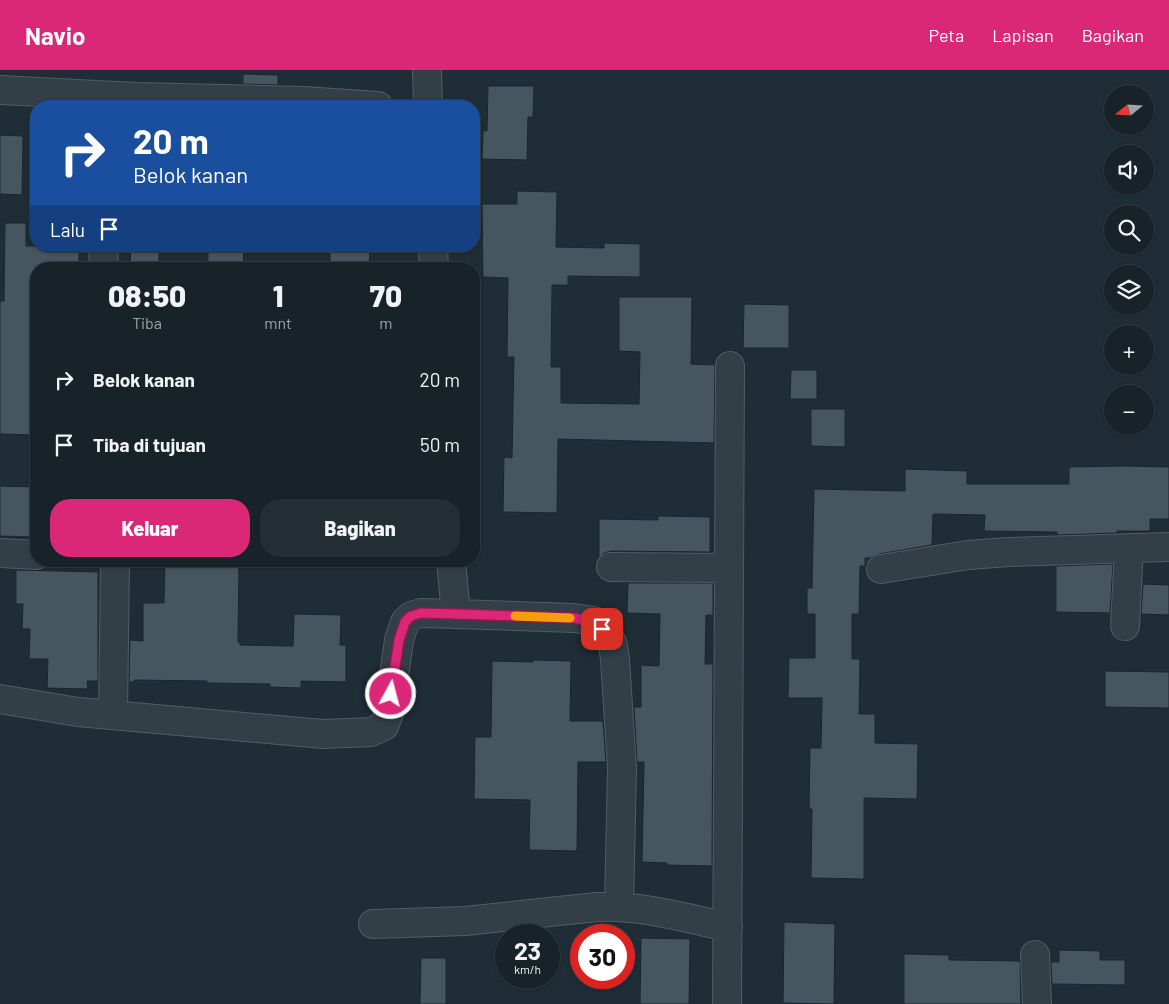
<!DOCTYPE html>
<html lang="id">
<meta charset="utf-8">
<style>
:root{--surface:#172229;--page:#242f35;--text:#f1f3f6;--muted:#9ea4a8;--line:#363f46;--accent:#db2777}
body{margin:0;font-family:Barlow,sans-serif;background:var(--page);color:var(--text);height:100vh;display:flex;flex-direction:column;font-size:19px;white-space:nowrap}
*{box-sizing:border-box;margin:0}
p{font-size:16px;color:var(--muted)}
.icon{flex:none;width:28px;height:28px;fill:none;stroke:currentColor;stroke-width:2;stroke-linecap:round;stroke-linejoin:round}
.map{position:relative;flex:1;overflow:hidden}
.sheet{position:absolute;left:30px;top:192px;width:450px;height:305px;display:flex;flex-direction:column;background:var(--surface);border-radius:20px;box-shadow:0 1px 4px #0004,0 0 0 1px var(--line)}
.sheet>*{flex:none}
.banner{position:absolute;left:30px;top:30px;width:450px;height:152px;border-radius:20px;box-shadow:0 1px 4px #0004,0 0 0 1px var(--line);background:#1a4fa0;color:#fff;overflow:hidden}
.needle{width:32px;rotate:252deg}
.controls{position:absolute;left:1104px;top:15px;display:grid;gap:10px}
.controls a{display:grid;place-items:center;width:50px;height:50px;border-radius:50%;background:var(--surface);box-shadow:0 1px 4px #0004,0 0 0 1px var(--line);font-size:25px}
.speed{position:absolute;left:495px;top:854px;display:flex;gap:10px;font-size:25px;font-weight:700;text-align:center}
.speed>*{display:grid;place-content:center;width:65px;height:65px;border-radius:50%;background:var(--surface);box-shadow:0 1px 4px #0004,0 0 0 1px var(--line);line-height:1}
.speed small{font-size:12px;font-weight:400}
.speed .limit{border:8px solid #d22;background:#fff;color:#111}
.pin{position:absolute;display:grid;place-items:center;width:42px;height:42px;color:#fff;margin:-21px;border-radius:10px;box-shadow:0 2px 8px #0006}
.me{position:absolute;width:55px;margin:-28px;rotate:7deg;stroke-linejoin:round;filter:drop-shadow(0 0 4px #0008)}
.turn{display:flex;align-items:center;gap:18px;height:105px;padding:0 20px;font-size:22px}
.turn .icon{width:65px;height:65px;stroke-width:2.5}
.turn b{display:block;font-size:35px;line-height:42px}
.then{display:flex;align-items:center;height:48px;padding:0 20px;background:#0003;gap:10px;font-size:19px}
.eta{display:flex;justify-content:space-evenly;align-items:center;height:85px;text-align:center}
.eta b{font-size:30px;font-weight:800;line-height:35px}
.action{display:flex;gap:10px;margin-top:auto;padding:10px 20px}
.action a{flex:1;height:58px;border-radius:20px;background:var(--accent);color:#fff;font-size:20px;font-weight:800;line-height:58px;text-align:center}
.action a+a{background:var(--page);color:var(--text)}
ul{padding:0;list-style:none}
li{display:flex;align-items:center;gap:15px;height:65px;padding:0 20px}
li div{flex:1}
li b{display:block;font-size:19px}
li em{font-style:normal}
header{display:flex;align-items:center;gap:30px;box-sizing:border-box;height:70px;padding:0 25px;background:var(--accent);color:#fff}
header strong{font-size:24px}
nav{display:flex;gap:28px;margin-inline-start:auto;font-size:18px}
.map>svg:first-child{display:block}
</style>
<header>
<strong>Navio</strong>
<nav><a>Peta</a><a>Lapisan</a><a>Bagikan</a></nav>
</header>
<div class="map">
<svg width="1169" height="934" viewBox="0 0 1169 934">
<rect width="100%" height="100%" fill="#1f2d37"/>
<!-- building -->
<path fill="#455661" stroke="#1a262e" d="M 243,4 L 278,5 L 278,15 L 243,14 Z
M 488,16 L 534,16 L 533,47 L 528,47 L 527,90 L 482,89 L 483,61 L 487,61 Z
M 0,65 L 23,66 L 22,125 L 0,124 Z
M 517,121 L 557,122 L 556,177 L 604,178 L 604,173 L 640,174 L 640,207 L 568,206 L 568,215 L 552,215 L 551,297 L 561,297 L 561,333 L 639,334 L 640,282 L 619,281 L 619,227 L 692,227 L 691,294 L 715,295 L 714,373 L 558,369 L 557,443 L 503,442 L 504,387 L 512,388 L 514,287 L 507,287 L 508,208 L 483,207 L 482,134 L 517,134 Z
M 5,153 L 26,153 L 26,176 L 79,176 L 79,199 L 36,199 L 34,365 L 0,364 L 0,231 L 4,231 Z
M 131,176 L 159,176 L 159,199 L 130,199 Z
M 208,176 L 244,176 L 243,199 L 208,199 Z
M 330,176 L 370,176 L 369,199 L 330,199 Z
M 744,234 L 789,235 L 789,278 L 743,278 Z
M 791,300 L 817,300 L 817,329 L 790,329 Z
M 811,339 L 845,339 L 845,377 L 811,376 Z
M 1124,396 L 1169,397 L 1169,449 L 1150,449 L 1150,461 L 1117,461 L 1117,463 L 1057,465 L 1057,462 L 984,461 L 985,445 L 933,444 L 932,475 L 879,484 L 870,488 L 865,488 L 865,496 L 860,496 L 859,544 L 852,544 L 852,589 L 860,589 L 859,644 L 875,644 L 875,673 L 918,674 L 917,729 L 864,728 L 864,809 L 811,808 L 812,739 L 809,739 L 810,678 L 821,678 L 822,628 L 788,628 L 789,588 L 815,588 L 815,544 L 807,544 L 807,518 L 812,518 L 814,419 L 905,421 L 905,399 L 967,401 L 967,414 L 1069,414 L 1069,397 Z
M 0,416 L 36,417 L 36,467 L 0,466 Z
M 658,446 L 710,447 L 710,482 L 611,481 L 604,483 L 599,488 L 599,449 L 658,450 Z
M 165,491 L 239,491 L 238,572 L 240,572 L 240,575 L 293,576 L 294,544 L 341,545 L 340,575 L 346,575 L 346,612 L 301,611 L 301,618 L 270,617 L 270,614 L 207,613 L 207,611 L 134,610 L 134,612 L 129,612 L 130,570 L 143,571 L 143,533 L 164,533 Z
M 1113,494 L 1110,543 L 1056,542 L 1056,496 Z
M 16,500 L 98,502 L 98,611 L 87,611 L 88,619 L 47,618 L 48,589 L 29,589 L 30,559 L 22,559 L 23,534 L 16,534 Z
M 628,513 L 713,513 L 713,545 L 706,545 L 705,594 L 713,594 L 712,796 L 667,795 L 667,793 L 642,792 L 644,692 L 637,692 L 634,637 L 641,637 L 641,595 L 659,596 L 660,544 L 627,543 Z
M 1143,514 L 1169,515 L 1169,545 L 1141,544 Z
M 533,590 L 571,591 L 570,651 L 603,651 L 606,692 L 578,692 L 577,781 L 529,780 L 530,730 L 474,729 L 475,667 L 491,667 L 492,591 L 533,592 Z
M 1105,601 L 1169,602 L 1169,638 L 1105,637 Z
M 784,852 L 835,854 L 834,934 L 783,933 Z
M 641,868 L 690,869 L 689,934 L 640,934 Z
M 1059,880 L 1100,881 L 1100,890 L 1125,890 L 1125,915 L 1052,914 L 1051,892 L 1059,892 Z
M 904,884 L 949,885 L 949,890 L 1020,891 L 1021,934 L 904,934 Z
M 421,888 L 446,888 L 446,934 L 420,934 Z"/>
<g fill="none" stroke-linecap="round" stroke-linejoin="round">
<!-- minor casing -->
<g stroke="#505d65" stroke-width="30">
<path id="minor" d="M 427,0 L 428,36
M 0,20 L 136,27 L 303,31 L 378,36
M 103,176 L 104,199
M 433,176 L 434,199
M 0,483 L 36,485
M 451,491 L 456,544
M 611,497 L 729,498
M 881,499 L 968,485 L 1009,482 L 1169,477
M 1125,556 L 1129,478
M 0,629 L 78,642 L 323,664 L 371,662 L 384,656 L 389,643 L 399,570 L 405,552 L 411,546 L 421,543 L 456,544 L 574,548 L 594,551 L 608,565 L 613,575 L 615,589 L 622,698 L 619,836
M 113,645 L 115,491
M 373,854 L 465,851 L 597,837 C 642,835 685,848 728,857
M 1035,885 L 1037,934
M 727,934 L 730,296"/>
</g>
<!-- minor -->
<use href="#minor" stroke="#323f47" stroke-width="28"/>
</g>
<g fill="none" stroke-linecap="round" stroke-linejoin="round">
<!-- route casing -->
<g stroke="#8e194d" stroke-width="12">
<path id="route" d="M 391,624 L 399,570 L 405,552 L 411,546 L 421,543 L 456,544 L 574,548 L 594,552 L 602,559"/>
</g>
<!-- route -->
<use href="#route" stroke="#db2777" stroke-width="9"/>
<!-- slow -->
<path stroke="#f59e0b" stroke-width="9" d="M 515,546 L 570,548"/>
</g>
</svg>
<div class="controls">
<a><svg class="needle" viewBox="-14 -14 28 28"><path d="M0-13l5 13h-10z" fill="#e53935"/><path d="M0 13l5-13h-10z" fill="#9ea4a8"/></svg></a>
<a><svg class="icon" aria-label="sound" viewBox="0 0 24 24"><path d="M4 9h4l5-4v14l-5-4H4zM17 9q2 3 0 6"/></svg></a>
<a><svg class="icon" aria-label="search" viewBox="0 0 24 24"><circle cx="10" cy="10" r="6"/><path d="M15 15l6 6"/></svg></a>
<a><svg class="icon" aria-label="layers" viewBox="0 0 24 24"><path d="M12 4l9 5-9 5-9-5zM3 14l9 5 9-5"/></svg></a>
<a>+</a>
<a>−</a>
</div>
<div class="speed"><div>23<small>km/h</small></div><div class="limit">30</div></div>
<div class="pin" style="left:602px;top:559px;background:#d93025"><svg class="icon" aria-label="arrive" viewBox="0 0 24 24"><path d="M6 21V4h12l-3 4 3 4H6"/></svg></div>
<svg class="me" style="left:391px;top:624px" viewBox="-20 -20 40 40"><circle r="17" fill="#db2777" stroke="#fff" stroke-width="3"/><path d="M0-11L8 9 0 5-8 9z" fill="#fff"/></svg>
<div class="banner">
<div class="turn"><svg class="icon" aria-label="right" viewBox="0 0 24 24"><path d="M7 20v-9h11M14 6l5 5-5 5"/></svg><div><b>20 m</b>Belok kanan</div></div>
<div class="then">Lalu<svg class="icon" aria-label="arrive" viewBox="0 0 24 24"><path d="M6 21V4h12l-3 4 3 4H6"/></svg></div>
</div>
<section class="sheet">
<div class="eta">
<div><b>08:50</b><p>Tiba</p></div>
<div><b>1</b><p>mnt</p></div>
<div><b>70</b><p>m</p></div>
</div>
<ul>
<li><svg class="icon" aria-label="right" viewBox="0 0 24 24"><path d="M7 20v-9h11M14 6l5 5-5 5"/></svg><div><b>Belok kanan</b></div><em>20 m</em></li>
<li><svg class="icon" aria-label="arrive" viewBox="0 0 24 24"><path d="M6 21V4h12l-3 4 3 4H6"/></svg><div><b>Tiba di tujuan</b></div><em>50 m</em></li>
</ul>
<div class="action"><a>Keluar</a><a>Bagikan</a></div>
</section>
</div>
